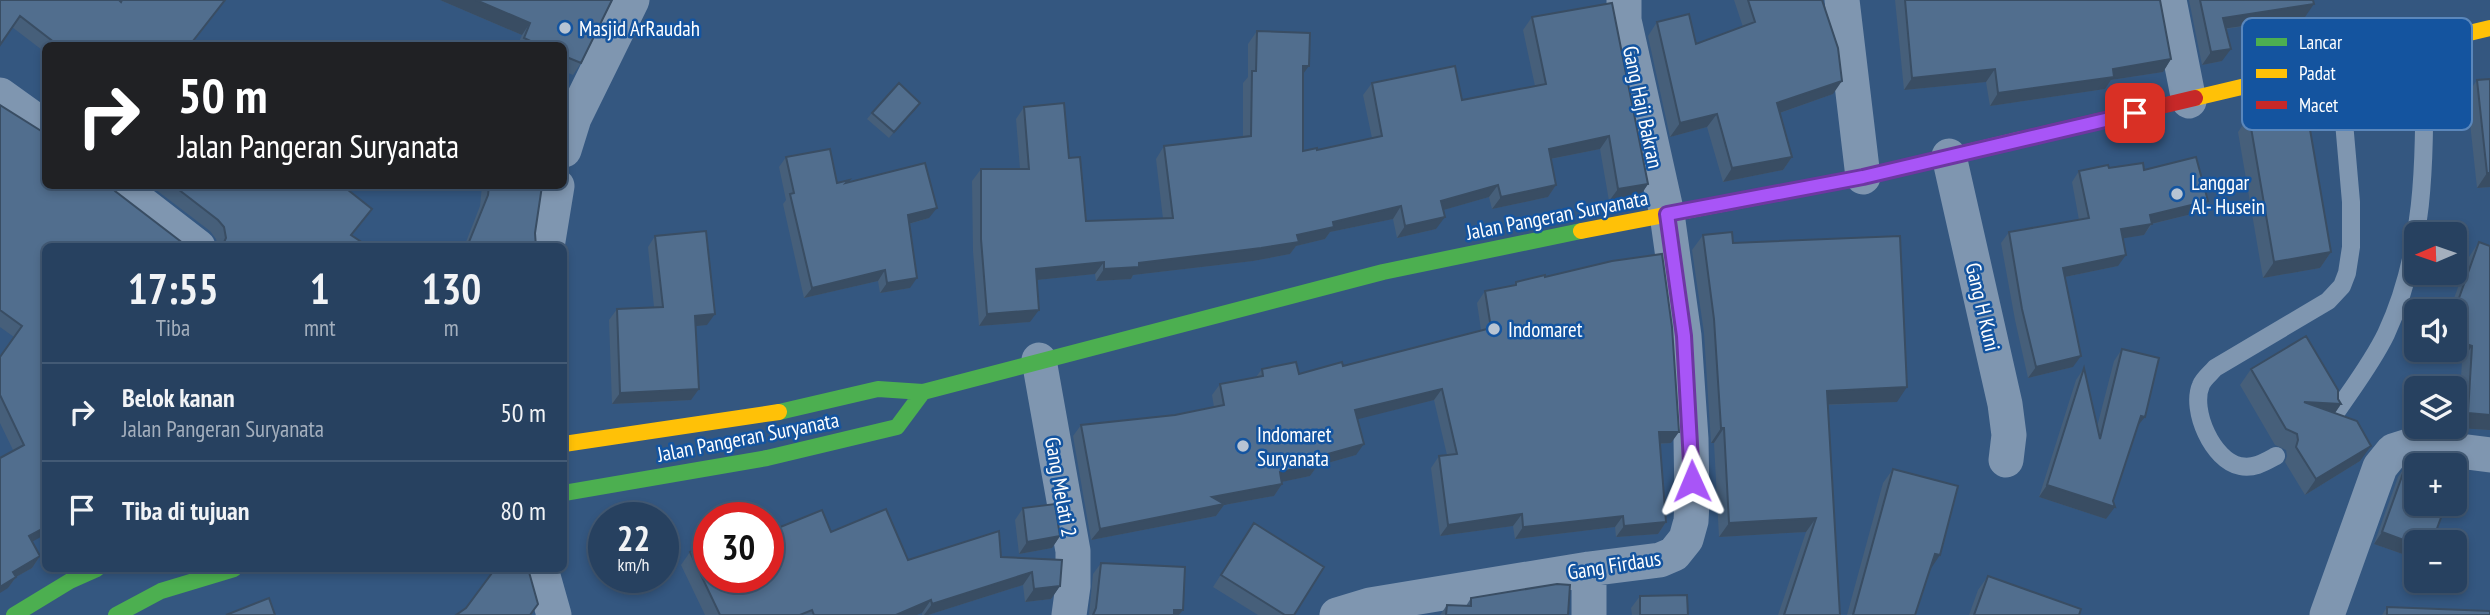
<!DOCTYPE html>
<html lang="id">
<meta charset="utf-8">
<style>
:root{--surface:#274160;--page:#2f4866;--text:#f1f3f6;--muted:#a4afbd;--line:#435a75}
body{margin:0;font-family:"PT Sans Narrow",sans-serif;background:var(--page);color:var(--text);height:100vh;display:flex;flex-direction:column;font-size:26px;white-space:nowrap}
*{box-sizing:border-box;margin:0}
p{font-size:23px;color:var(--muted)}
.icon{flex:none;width:38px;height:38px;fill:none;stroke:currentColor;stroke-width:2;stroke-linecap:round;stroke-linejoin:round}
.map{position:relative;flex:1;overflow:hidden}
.side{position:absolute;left:42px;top:243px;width:525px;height:329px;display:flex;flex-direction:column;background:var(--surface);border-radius:10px;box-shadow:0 4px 10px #0003,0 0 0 2px var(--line)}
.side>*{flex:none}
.hud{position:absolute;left:42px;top:42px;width:525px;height:147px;border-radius:10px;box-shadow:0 4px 10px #0003,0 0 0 2px var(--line);background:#202124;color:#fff;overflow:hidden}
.needle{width:46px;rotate:268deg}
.tools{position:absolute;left:2404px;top:222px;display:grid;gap:14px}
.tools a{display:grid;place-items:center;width:63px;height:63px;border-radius:10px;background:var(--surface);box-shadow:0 4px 10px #0003,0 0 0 2px var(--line);font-size:35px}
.speed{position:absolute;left:588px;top:502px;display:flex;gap:14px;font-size:35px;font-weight:700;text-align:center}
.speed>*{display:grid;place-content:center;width:91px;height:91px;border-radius:50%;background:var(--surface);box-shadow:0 4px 10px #0003,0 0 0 2px var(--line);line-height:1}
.speed small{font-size:18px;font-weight:400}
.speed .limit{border:10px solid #d22;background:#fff;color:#111}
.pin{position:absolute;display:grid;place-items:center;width:60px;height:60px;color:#fff;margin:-30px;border-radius:14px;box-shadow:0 4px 10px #0006}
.me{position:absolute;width:77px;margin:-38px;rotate:359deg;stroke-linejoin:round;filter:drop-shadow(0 0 5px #0008)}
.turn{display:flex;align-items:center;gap:24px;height:147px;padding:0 21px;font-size:32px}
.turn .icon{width:91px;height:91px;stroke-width:2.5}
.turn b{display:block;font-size:49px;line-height:60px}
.eta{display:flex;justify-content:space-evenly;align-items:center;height:119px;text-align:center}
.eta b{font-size:42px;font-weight:700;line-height:49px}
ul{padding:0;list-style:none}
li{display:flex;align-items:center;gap:21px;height:98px;padding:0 21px;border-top:2px solid var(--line)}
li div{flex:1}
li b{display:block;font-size:26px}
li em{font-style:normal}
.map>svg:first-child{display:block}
</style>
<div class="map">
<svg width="2490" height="615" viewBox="0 0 2490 615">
<rect width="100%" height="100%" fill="#345780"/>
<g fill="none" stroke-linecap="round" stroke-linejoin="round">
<!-- lane -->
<path stroke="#7f96b0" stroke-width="18" d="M 2337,411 C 2354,386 2373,361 2386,334 C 2429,242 2424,143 2424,45
M 2276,456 C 2265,462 2254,469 2240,466 C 2213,461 2190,410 2201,385 C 2203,379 2211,373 2215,368 L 2328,301 L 2342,286 L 2347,273 L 2351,247 L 2351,202 L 2339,65"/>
<!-- street -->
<path stroke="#7f96b0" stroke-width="35" d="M 1842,0 L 1863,177
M 2169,0 L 2189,101
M 0,95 L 46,128
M 564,150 L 574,118 L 632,0
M 1949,156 L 2005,404 L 2009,435 L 2006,460
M 119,186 L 198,247
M 547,247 L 557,186
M 1039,360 L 1073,551 L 1073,586 L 1069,615
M 541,569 L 554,615
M 1337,615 L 1370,605 L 1589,569 L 1660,560 L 1674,554 L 1686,539 L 1691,521 L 1692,502 L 1691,439 L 1684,336 L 1667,214 L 1624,20 L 1624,0
M 1589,615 L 1589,569
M 2327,615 L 2380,467 L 2393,451 L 2412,445 L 2490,455"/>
<!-- fast -->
<path stroke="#4caf50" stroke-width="16" d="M 779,412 L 878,389 L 923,392 L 1383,272 L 1581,231
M 564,493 L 767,458 L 897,427 L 923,392
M 14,615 L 70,581 L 97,569
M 116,615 L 161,591 L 234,569"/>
<!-- slow -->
<path stroke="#ffc107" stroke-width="16" d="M 2195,98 L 2490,28
M 1581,231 L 1863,177 L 2022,139
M 564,444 L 779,412"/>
<!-- jam -->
<path stroke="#c62828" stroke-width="16" d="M 2022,139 L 2195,98"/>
</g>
<!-- wall -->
<path fill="#465f7a" d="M 0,0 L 121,2 L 226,0 L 190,46 L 46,46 L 46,53 L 12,27 Z
M 440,0 L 612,0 L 581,63 L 573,75 L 564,71 L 564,46 L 517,46 L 522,35 Z
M 1734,0 L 1822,0 L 1833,94 L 1780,113 L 1792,157 L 1783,170 L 1723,182 L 1707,127 L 1670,137 L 1648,36 L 1657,22 L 1696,44 L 1743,27 Z
M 1895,0 L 2160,0 L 2171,59 L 2163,72 L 2111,80 L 2105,89 L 1990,106 L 1986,82 L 1904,90 Z
M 2189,0 L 2313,0 L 2305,17 L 2226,29 L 2222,61 L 2202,65 Z
M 1532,17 L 1648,184 L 1640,196 L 1609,201 L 1600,149 L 1551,159 L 1556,185 L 1548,197 L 1492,209 L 1489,197 L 1443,210 L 1436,229 L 1397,238 L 1393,219 L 1330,232 L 1325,239 L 1296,246 L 1290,254 L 1253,261 L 1133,275 L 1131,279 L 1096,281 L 1095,274 L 1036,280 L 1030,322 L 979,326 L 973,251 L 972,181 L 981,169 L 1020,169 L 1016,119 L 1024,107 L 1069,158 L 1086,221 L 1163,219 L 1156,159 L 1164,146 L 1243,137 L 1243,83 L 1248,77 L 1248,44 L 1257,31 L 1303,75 L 1303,151 L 1317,150 L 1372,138 L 1363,95 L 1372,83 L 1462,100 L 1535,86 L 1523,30 Z
M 2490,79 L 2490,187 L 2477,188 L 2467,95 L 2477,80 Z
M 920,103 L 889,138 L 867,119 L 872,113 Z
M 0,105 L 46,247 L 44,329 L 32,542 L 40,556 L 32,568 L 16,577 L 8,588 L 13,450 L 0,423 L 0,357 L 14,337 L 0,327 Z
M 2249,116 L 2331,252 L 2320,268 L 2263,278 L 2238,132 Z
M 786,157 L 837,183 L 847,183 L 929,218 L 909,224 L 910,288 L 880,293 L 878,281 L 804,298 L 783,204 L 786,200 L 779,167 Z
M 2109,168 L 2144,170 L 2200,212 L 2152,224 L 2144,235 L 2123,238 L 2118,266 L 2065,277 L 2073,367 L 2028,378 L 2015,320 L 2001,243 L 2009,232 L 2079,220 L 2072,182 L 2079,171 Z
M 151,186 L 343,186 L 364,220 L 352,235 L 369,247 L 218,247 L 216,239 L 210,231 Z
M 482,186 L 542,186 L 535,233 L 536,247 L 464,247 L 480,206 Z
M 1703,235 L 1733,243 L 1897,402 L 1828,405 L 1840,615 L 1778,615 L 1806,532 L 1719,537 L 1714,443 L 1711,443 L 1704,333 L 1692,250 Z
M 655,236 L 707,325 L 695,326 L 691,400 L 612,404 L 609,320 L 617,309 L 654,307 L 648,247 Z
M 2479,242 L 2490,430 L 2458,428 L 2462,361 L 2435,351 L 2455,350 L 2455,312 L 2449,312 L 2469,257 Z
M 1545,277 L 1671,443 L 1660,444 L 1666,522 L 1658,534 L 1616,537 L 1615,527 L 1515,539 L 1513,526 L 1440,536 L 1431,468 L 1439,456 L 1447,455 L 1434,400 L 1357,419 L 1356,455 L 1317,466 L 1310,476 L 1281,482 L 1282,484 L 1274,496 L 1224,505 L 1216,516 L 1091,540 L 1073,436 L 1081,425 L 1175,415 L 1214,407 L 1212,395 L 1220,384 L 1256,377 L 1262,369 L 1299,374 L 1343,366 L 1481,330 L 1477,303 L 1485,291 L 1513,286 L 1516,282 Z
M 2122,349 L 2137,427 L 2106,519 L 2039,497 L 2076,380 L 2084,368 L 2097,427 L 2114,361 Z
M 2251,369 L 2338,399 L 2341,404 L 2335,413 L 2360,461 L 2305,495 L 2285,462 L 2287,456 L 2286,450 L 2275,445 L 2240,385 Z
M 2406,465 L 2417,542 L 2417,559 L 2374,544 L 2398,477 Z
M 1893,469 L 1930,570 L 1915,615 L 1847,615 L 1883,483 Z
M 1023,508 L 1060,536 L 1052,548 L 1019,554 L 1015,520 Z
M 1254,523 L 1294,615 L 1258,615 L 1213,587 Z
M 690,552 L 709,578 L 908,560 L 1001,557 L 1060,586 L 1051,599 L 1025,602 L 1023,585 L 928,615 L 922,615 L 922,613 L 917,615 L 705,615 L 681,565 Z
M 1101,563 L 1183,610 L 1179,615 L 1089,615 L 1093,574 Z
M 1988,576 L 2079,615 L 1969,615 L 1978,590 Z
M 1640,596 L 1688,615 L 1632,615 L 1631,608 Z
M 1471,598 L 1568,615 L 1440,615 L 1447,605 L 1466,606 Z
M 2387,607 L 2490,615 L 2382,615 Z"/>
<!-- shaded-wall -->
<path fill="#394d63" d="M 440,0 L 476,0 L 530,23 L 522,35 Z
M 2314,4 L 2305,17 L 2215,30 L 2223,18 Z
M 2231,49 L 2222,61 L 2202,65 L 2211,52 Z
M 2171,59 L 2163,72 L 2111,80 L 2105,89 L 1990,106 L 1998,93 L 2113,69 Z
M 1303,66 L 1309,66 L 1300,78 Z
M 1995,69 L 1986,82 L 1904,90 L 1912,78 Z
M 1842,81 L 1833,94 L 1768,117 L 1777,103 Z
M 920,103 L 916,109 L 889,138 L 894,132 Z
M 1717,114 L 1707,127 L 1670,137 L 1680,123 Z
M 1609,136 L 1600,149 L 1540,161 L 1549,149 Z
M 1792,157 L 1783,170 L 1723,182 L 1732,168 Z
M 2487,173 L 2490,173 L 2490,187 L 2477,188 Z
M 1648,184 L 1640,196 L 1609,201 L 1618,189 Z
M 1498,185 L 1489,197 L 1433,213 L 1441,201 Z
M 1556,185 L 1548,197 L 1492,209 L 1501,197 Z
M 2208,201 L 2200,212 L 2151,224 L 2144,235 L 2113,240 L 2121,229 L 2150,215 Z
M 1401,206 L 1393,219 L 1330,232 L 1325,239 L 1296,246 L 1290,254 L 1253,261 L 1133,275 L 1131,279 L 1096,281 L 1104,269 L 1297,235 L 1333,222 Z
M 937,208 L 929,218 L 901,226 L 908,215 Z
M 1445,217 L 1436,229 L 1397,238 L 1405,226 Z
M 2331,252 L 2320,268 L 2263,278 L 2274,262 Z
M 2126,255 L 2118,266 L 2055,279 L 2063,268 Z
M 1104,262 L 1095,274 L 1027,281 L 1036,269 Z
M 885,270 L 878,281 L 804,298 L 812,288 Z
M 917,278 L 910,288 L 880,293 L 887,283 Z
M 1039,310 L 1030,322 L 979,326 L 987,314 Z
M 715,314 L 707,325 L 687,327 L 695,316 Z
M 2455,340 L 2472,346 L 2462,361 L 2435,351 L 2455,350 Z
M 2081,356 L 2073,367 L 2028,378 L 2036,367 Z
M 1907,387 L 1897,402 L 1817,405 L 1827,391 Z
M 699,389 L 691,400 L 612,404 L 620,393 Z
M 1442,389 L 1434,400 L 1347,422 L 1355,410 Z
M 2304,402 L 2341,404 L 2330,420 Z
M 2468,413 L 2490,415 L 2490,430 L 2458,428 Z
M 2141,416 L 2145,417 L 2136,428 Z
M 1721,428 L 1724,428 L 1714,443 L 1711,443 Z
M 1659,432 L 1679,432 L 1671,443 L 1651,444 Z
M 1364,444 L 1356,455 L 1317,466 L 1310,476 L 1272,484 L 1280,472 L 1317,457 Z
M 2371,446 L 2360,461 L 2305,495 L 2316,479 Z
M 1282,484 L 1274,496 L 1224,505 L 1216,516 L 1091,540 L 1100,529 L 1212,497 Z
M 2047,485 L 2115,507 L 2106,519 L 2039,497 Z
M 1522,514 L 1513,526 L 1440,536 L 1448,525 Z
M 1623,516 L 1615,527 L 1515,539 L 1523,527 Z
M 1816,518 L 1806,532 L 1719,537 L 1729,523 Z
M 1666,522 L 1658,534 L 1616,537 L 1624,526 Z
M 46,527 L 46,534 L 21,548 L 29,536 Z
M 2382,532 L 2417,545 L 2417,559 L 2374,544 Z
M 1060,536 L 1052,548 L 1019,554 L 1027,542 Z
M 1935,554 L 1940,555 L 1930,570 Z
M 40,556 L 32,568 L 16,577 L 8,588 L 0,593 L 0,587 L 13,572 Z
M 1032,572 L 1023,585 L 928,615 L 924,615 L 932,604 Z
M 1060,586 L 1051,599 L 1025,602 L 1034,589 Z
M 931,600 L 922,613 L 917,615 L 896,615 Z
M 1174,610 L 1183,610 L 1179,615 L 1171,615 Z"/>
<!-- building -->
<path fill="#516e8e" stroke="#394d63" stroke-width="2" d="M 0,0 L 119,0 L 121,2 L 122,0 L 225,0 L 189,46 L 59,46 L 20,16 L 0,45 Z
M 476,0 L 612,0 L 581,63 L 564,56 L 564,46 L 541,46 L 524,38 L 530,23 Z
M 1748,0 L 1822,0 L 1838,48 L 1842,81 L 1777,103 L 1792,157 L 1732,168 L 1717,114 L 1680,123 L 1657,22 L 1689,14 L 1696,44 L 1755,22 Z
M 1905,0 L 2160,0 L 2171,59 L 2113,69 L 2114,77 L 1998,93 L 1995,69 L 1912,78 Z
M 2200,0 L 2313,0 L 2314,4 L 2223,18 L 2231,49 L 2211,52 Z
M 1612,3 L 1648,184 L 1618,189 L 1609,136 L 1549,149 L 1556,185 L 1501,197 L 1498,185 L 1441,201 L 1445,217 L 1405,226 L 1401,206 L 1333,222 L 1334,227 L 1297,235 L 1299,242 L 1261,248 L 1139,263 L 1139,267 L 1104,269 L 1104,262 L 1036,269 L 1039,310 L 987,314 L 981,239 L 981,169 L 1029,169 L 1024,107 L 1064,103 L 1069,158 L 1080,157 L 1086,221 L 1173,218 L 1164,146 L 1251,136 L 1252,71 L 1256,71 L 1257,31 L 1310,33 L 1309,66 L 1303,66 L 1303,151 L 1317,148 L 1317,150 L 1382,136 L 1372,83 L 1455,66 L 1462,100 L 1546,84 L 1532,17 Z
M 2490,79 L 2490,173 L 2487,173 L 2477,80 Z
M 899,83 L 920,103 L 894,132 L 872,113 Z
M 0,105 L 46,134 L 46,186 L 111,186 L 115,191 L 188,247 L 46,247 L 46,326 L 44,329 L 46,330 L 46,527 L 29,536 L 40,556 L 13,572 L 16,577 L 0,587 L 0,458 L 24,445 L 0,395 L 0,357 L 22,326 L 0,310 Z
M 2306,106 L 2331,252 L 2274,262 L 2249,116 Z
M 830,149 L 837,183 L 849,180 L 846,183 L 925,163 L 937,208 L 908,215 L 917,278 L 887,283 L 885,270 L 812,288 L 790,194 L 794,193 L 786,157 Z
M 2196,157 L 2208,201 L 2150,215 L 2152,224 L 2121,229 L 2126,255 L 2063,268 L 2081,356 L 2036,367 L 2022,309 L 2009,232 L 2089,218 L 2079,171 L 2108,165 L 2109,168 L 2143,163 L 2144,170 Z
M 174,186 L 343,186 L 372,209 L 351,235 L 369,247 L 222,247 L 226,238 L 224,227 L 218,220 Z
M 489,186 L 542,186 L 535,233 L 536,247 L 467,247 L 488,195 Z
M 706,231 L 715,314 L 695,316 L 699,389 L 620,393 L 617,309 L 663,307 L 655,236 Z
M 1732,232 L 1733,243 L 1900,236 L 1907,387 L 1827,391 L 1840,615 L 1784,615 L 1816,518 L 1729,523 L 1724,428 L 1721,428 L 1714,319 L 1703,235 Z
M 2479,242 L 2490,246 L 2490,415 L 2468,413 L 2472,346 L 2455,340 L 2455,312 L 2454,312 Z
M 1662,254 L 1672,327 L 1679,432 L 1659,432 L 1666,522 L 1624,526 L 1623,516 L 1523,527 L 1522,514 L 1448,525 L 1439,456 L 1457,454 L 1442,389 L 1355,410 L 1364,444 L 1317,457 L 1318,464 L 1280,472 L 1282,484 L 1212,497 L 1224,504 L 1100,529 L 1081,425 L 1175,415 L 1224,405 L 1220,384 L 1263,376 L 1262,369 L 1296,362 L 1299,374 L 1342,362 L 1343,366 L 1491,328 L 1485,291 L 1516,285 L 1516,282 L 1545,275 L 1545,277 L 1612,261 Z
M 2306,336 L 2338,390 L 2338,399 L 2341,404 L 2304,402 L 2357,421 L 2371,446 L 2316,479 L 2296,447 L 2298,440 L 2297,434 L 2286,429 L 2251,369 Z
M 2122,349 L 2159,358 L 2145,417 L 2141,416 L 2113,501 L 2115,507 L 2047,485 L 2084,368 L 2100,439 Z
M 2422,454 L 2437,456 L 2460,464 L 2455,478 L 2455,466 L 2417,466 L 2417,504 L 2446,504 L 2432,542 L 2417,542 L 2417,545 L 2382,532 L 2406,465 L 2413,457 Z
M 1893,469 L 1958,486 L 1940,555 L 1935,554 L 1915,615 L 1853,615 Z
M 1055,504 L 1060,536 L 1027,542 L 1023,508 Z
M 886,509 L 908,560 L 999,531 L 1001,557 L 1062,560 L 1060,586 L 1034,589 L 1032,572 L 932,604 L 931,600 L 896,615 L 814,615 L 812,610 L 800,615 L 720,615 L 690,552 L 709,543 L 709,578 L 768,578 L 768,532 L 822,510 L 831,532 Z
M 1254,523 L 1324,567 L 1294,615 L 1285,615 L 1221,575 Z
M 1101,563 L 1185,567 L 1183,610 L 1174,610 L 1174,615 L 1093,615 L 1096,608 Z
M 495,569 L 525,569 L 529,572 L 538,604 L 530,615 L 456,615 L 466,608 Z
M 1988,576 L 2081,609 L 2079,615 L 1974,615 Z
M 1557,584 L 1570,585 L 1568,615 L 1446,615 L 1447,605 L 1471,606 L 1471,598 Z
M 1687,595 L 1688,615 L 1640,615 L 1640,596 Z
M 269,598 L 275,615 L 226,615 Z
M 2387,607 L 2490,611 L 2490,615 L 2387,615 Z"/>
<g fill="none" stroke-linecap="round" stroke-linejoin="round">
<!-- route casing -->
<g stroke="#6d37a1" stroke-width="18">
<path id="route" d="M 1692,481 L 1684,336 L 1667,214 L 1863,177 L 2135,113"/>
</g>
<!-- route -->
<use href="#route" stroke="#a855f7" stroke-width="12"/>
</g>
<!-- markers -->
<g fill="#b8c4d3" stroke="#14549f" stroke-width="2.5">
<circle cx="565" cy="28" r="7"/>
<circle cx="2177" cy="194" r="7"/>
<circle cx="1494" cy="329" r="7"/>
<circle cx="1243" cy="446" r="7"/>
</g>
<g text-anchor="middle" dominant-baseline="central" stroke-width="5" stroke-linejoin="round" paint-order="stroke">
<!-- poi labels -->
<g font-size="21" fill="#fff" stroke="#14549f" text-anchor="start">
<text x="579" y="28">Masjid ArRaudah</text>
<text x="2191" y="182">Langgar<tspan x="2191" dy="24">Al- Husein</tspan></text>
<text x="1508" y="329">Indomaret</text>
<text x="1257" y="434">Indomaret<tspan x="1257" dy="24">Suryanata</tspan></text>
</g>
<!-- street labels -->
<g font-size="21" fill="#fff" stroke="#14549f">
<text transform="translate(1643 107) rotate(78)">Gang Haji Bakran</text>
<text transform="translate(1557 215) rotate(-11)">Jalan Pangeran Suryanata</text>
<text transform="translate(1983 307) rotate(77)">Gang H Kuni</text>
<text transform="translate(748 437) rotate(-11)">Jalan Pangeran Suryanata</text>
<text transform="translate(1061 487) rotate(80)">Gang Melati 2</text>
<text transform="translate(1614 565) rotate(-9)">Gang Firdaus</text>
</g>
</g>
<!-- legend -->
<rect x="2242" y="18" width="230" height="112" rx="10" fill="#14549f" stroke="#5a87bc" stroke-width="2"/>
<rect x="2256" y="38" width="31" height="8" fill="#4caf50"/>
<rect x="2256" y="69" width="31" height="9" fill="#ffc107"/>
<rect x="2256" y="101" width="31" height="8" fill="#c62828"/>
<g font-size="19" fill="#fff">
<text x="2299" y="49">Lancar</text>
<text x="2299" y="80">Padat</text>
<text x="2299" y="112">Macet</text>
</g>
</svg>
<div class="tools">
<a><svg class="needle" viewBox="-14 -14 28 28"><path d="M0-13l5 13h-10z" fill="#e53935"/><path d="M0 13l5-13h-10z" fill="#a4afbd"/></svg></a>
<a><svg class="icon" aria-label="sound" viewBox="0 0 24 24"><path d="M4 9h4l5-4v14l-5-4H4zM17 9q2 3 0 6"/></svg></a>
<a><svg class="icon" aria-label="layers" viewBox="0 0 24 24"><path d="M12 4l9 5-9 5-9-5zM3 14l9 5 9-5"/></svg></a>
<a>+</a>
<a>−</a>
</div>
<div class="speed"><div>22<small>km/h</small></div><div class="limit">30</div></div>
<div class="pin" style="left:2135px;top:113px;background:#d93025"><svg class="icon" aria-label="arrive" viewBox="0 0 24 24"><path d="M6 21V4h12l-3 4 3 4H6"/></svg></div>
<svg class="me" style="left:1692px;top:481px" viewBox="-20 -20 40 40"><path d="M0-17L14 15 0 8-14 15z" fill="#a855f7" stroke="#fff" stroke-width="4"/></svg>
<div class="hud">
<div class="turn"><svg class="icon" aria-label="right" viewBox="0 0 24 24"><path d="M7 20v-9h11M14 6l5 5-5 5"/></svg><div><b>50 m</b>Jalan Pangeran Suryanata</div></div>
</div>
<section class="side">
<div class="eta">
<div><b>17:55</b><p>Tiba</p></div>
<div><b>1</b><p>mnt</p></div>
<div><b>130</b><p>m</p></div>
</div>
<ul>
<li><svg class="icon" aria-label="right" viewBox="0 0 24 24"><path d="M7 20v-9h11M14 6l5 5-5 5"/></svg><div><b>Belok kanan</b><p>Jalan Pangeran Suryanata</p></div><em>50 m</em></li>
<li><svg class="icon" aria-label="arrive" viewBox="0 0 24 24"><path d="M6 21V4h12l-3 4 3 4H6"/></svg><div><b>Tiba di tujuan</b></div><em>80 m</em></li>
</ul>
</section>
</div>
